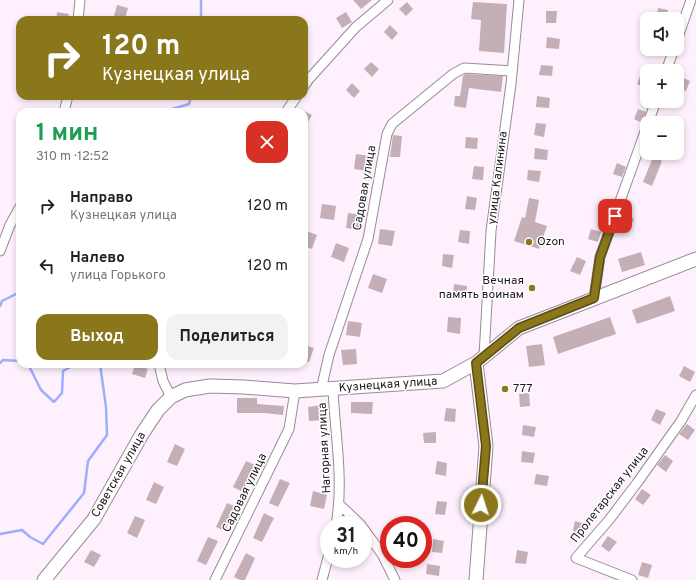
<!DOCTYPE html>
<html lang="ru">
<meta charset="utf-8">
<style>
:root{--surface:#fff;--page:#f2f2f2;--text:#202124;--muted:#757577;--accent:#8a771b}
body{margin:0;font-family:Overpass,sans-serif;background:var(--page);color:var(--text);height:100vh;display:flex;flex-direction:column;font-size:15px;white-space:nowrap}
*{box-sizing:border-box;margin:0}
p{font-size:13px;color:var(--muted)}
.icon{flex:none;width:22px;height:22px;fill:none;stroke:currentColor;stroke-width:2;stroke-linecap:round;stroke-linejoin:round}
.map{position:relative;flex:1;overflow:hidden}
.side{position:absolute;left:16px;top:108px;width:292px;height:260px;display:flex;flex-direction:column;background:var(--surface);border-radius:12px;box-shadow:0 2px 6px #0003}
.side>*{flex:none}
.guide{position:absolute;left:16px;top:16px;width:292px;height:84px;border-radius:12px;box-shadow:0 2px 6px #0003;background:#8a771b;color:#fff;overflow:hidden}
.buttons{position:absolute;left:640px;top:12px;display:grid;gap:8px}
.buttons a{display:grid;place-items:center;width:44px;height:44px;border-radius:8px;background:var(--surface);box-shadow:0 2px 6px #0003;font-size:20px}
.speed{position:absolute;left:320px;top:516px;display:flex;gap:8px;font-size:20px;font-weight:700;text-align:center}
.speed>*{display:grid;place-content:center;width:52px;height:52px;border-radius:50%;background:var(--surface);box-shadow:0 2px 6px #0003;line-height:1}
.speed small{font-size:10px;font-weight:400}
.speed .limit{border:6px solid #d22;background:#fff;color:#111}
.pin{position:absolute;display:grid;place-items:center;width:34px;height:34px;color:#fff;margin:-17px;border-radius:8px;box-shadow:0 2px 6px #0006}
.me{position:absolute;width:44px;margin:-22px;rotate:4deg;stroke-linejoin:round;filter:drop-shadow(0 0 3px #0008)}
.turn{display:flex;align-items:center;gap:14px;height:84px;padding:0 20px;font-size:18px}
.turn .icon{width:52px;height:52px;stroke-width:2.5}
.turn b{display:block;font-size:28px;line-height:34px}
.round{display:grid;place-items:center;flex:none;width:42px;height:42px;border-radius:12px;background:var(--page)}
.overview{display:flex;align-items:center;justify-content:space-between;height:68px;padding:0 20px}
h1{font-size:24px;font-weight:700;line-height:30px;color:#1e9e55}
.cta{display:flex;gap:8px;margin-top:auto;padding:8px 20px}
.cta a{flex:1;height:46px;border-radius:12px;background:var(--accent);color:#fff;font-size:16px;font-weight:700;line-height:46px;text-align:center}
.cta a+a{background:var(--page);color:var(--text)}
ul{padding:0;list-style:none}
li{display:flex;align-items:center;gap:12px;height:60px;padding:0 20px}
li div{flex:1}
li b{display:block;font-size:15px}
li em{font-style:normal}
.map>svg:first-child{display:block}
</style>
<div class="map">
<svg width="696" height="580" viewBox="0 0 696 580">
<rect width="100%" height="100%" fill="#fef1fd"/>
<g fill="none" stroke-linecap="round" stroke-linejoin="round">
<!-- stream -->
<path stroke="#9eaefc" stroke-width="2.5" d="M 201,0 L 201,20
M 162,112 L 189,104 L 191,96
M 0,306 L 2,301 L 20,292
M 0,363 L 3,360 L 20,361
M 28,364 L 41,390 L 54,402 L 62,393 L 63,371 L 76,364
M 0,534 L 22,530 L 30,537 L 43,544 L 84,493 L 88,461 L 107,435 L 106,407 L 100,364"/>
</g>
<!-- building -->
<path fill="#c4afb7" d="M 353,0 L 372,0 L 361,9 Z
M 407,2 L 413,9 L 406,16 L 399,9 Z
M 473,2 L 507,4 L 504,53 L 479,51 L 481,20 L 471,19 Z
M 117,5 L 128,8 L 125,19 L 114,16 Z
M 658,8 L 668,10 L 666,19 L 656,19 Z
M 546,11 L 557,11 L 556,23 L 546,23 Z
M 57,12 L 69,14 L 67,20 L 56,20 Z
M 346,12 L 352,22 L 342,28 L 336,18 Z
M 390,25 L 398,33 L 392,40 L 384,32 Z
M 547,37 L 560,39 L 559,49 L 546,48 Z
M 371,62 L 379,69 L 372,77 L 364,69 Z
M 541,65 L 553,66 L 552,76 L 539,75 Z
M 465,74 L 503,76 L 501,92 L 469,88 L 466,108 L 454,106 L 455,96 L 460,96 L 463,76 Z
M 641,74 L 647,77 L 647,89 L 637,84 Z
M 681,77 L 690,81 L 686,91 L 677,87 Z
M 352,83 L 360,91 L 354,98 L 346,90 Z
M 537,96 L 550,98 L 549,108 L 536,107 Z
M 638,109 L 646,112 L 642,123 L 634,119 Z
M 304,111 L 312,115 L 304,129 Z
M 536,123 L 546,124 L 544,137 L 534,135 Z
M 393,135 L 402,136 L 400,157 L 390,157 Z
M 466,137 L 478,138 L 477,149 L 465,148 Z
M 535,148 L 548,150 L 547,160 L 534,159 Z
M 356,154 L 370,156 L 368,171 L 354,169 Z
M 653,157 L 662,161 L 652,186 L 643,182 Z
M 617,163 L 626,167 L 622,177 L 613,174 Z
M 474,166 L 484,167 L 483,180 L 472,179 Z
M 528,170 L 541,171 L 539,182 L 527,180 Z
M 467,196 L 477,198 L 475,210 L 465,209 Z
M 529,198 L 539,200 L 535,222 L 547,226 L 539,249 L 514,241 L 522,217 L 525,218 Z
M 322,204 L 336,206 L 334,220 L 320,218 Z
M 348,213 L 362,215 L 360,230 L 346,228 Z
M 625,214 L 634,219 L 628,232 L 618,228 Z
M 380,229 L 395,231 L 392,246 L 378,244 Z
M 591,229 L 601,232 L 598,242 L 588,239 Z
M 304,230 L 317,235 L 312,249 L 304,246 Z
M 460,230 L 470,231 L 469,244 L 458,242 Z
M 336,243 L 349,248 L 344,262 L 331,257 Z
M 641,252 L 645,265 L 622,272 L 618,259 Z
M 443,254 L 454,255 L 452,268 L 442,266 Z
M 577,257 L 586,261 L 580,275 L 570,271 Z
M 373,274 L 387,279 L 382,293 L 368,288 Z
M 454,284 L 467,286 L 466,296 L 453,294 Z
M 670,296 L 675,311 L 637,324 L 632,310 Z
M 448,317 L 461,318 L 460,334 L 447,332 Z
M 610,317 L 616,334 L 558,354 L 553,337 Z
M 348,321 L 362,323 L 360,337 L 346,335 Z
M 542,344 L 545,365 L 529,367 L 526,346 Z
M 304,345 L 314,348 L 309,362 L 304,360 Z
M 356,349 L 357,364 L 343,365 L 341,350 Z
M 135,365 L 148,369 L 145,378 L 132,374 Z
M 684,366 L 695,372 L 690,382 L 679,376 Z
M 529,393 L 530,406 L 520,407 L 519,394 Z
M 237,398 L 257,398 L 257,404 L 284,406 L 283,415 L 264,413 L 237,413 Z
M 351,402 L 373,402 L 372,414 L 351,413 Z
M 322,405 L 324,420 L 309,421 L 308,407 Z
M 446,408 L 456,409 L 455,422 L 444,421 Z
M 656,409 L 666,413 L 660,425 L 651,420 Z
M 687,424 L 695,430 L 688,440 L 679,434 Z
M 523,425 L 536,427 L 534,437 L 522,435 Z
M 436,432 L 436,443 L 424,443 L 423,433 Z
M 175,444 L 185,449 L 177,466 L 167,462 Z
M 522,451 L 535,453 L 533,463 L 521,462 Z
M 665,455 L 673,461 L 666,472 L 657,465 Z
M 246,461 L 255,465 L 243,492 L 233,487 Z
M 437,461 L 447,463 L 446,476 L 435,474 Z
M 536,474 L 549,476 L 547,486 L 534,484 Z
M 280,479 L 290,483 L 278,507 L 269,503 Z
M 154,482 L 164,487 L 156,504 L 146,500 Z
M 642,489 L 651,495 L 643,505 L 635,499 Z
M 313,491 L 327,495 L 324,509 L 310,506 Z
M 437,501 L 447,502 L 445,515 L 435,514 Z
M 227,503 L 236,507 L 225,531 L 216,527 Z
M 264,513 L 274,518 L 262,542 L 253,538 Z
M 135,516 L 145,520 L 137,538 L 127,533 Z
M 575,521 L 585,524 L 581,537 L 572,534 Z
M 608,536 L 617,542 L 609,552 L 601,546 Z
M 208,537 L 218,541 L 206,565 L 197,561 Z
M 433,539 L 444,541 L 442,553 L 432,552 Z
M 91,550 L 101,555 L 94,567 L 84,562 Z
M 517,550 L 528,552 L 526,564 L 515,563 Z
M 246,553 L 255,558 L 245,580 L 240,580 L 234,577 Z
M 642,562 L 652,565 L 648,578 L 638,575 Z
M 427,564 L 440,566 L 439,576 L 426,574 Z"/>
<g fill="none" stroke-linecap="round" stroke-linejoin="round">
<!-- street casing -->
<g stroke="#988a98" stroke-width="11">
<path id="street" d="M 78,20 L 80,0
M 677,40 L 691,0
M 666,71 L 674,49
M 304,86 L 309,79 L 356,27 L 388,0
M 64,112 L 68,96
M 286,112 L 297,96
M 648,123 L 656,101
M 0,251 L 10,225 L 20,207
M 594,298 L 600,257 L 647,126
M 484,356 L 491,231 L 511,84 L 519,0
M 159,364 L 163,381 L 171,397
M 333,389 C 335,435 344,480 336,525
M 321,390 L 329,355 L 368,239 L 387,134 L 392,124 L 453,74 L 464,68 L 512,71
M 340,505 L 361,525
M 363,528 L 382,554 L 395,580
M 215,580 L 289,429 L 295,391
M 322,580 L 329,554
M 632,580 L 576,558 L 609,520 L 637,483 L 681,421 L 696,395"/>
</g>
<!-- secondary casing -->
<g stroke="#988a98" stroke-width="15">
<path id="secondary" d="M 44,580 L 94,519 L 142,434 L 158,410 L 171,397 L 185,390 L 210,386 L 244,387 L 295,391 L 443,381 L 476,363 L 519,328 L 696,259
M 476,580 L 486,446 L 476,363"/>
</g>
<!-- street -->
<use href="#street" stroke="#fff" stroke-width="9"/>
<!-- secondary -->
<use href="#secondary" stroke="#fff" stroke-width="13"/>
</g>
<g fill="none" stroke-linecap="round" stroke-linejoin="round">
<!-- route casing -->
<g stroke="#5a4d12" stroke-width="10">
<path id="route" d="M 481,505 L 486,446 L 476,363 L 519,328 L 594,298 L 600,257 L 615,216"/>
</g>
<!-- route -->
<use href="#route" stroke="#8a771b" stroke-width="7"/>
</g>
<!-- markers -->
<g fill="#8a771b" stroke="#fff" stroke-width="1.5">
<circle cx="529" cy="242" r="4"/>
<circle cx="532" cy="288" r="4"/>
<circle cx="505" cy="389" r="4"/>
</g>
<g text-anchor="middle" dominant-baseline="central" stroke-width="3" stroke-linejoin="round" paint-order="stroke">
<!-- street labels -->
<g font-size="12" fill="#1e181e" stroke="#fff">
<text transform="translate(498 178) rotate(-83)">улица Калинина</text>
<text transform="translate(365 188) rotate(-80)">Садовая улица</text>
<text transform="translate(388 385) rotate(-4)">Кузнецкая улица</text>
<text transform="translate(325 448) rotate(-93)">Нагорная улица</text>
<text transform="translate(119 475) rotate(-60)">Советская улица</text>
<text transform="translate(245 493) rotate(-64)">Садовая улица</text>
<text transform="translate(610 495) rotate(-52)">Пролетарская улица</text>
</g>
<!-- poi labels -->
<g font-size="12" fill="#1e181e" stroke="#fff" text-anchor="start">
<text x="537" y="242">Ozon</text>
<text x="524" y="281" text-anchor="end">Вечная<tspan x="524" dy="14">память воинам</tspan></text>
<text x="513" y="389">777</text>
</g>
</g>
</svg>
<div class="buttons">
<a><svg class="icon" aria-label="sound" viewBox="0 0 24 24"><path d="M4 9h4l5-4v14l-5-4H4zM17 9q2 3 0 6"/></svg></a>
<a>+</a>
<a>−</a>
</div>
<div class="speed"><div>31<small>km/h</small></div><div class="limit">40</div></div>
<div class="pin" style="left:615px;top:216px;background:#d93025"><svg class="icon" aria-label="arrive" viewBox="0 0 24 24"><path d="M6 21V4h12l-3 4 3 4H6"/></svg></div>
<svg class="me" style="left:481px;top:505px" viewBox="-20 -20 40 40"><circle r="17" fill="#8a771b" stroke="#fff" stroke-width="3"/><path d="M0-11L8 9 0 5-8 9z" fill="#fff"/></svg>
<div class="guide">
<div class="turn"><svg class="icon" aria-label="right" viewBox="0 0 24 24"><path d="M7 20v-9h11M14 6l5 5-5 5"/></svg><div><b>120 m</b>Кузнецкая улица</div></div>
</div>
<section class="side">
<div class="overview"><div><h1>1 мин</h1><p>310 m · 12:52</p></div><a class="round" style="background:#d93025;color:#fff"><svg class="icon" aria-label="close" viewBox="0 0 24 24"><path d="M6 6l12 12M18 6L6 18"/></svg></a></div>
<ul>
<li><svg class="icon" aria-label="right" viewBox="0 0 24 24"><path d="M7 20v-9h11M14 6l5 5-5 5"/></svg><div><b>Направо</b><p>Кузнецкая улица</p></div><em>120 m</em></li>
<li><svg class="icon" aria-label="left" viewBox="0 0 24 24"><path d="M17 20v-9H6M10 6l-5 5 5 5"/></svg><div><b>Налево</b><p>улица Горького</p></div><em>120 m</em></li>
</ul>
<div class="cta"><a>Выход</a><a>Поделиться</a></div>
</section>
</div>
